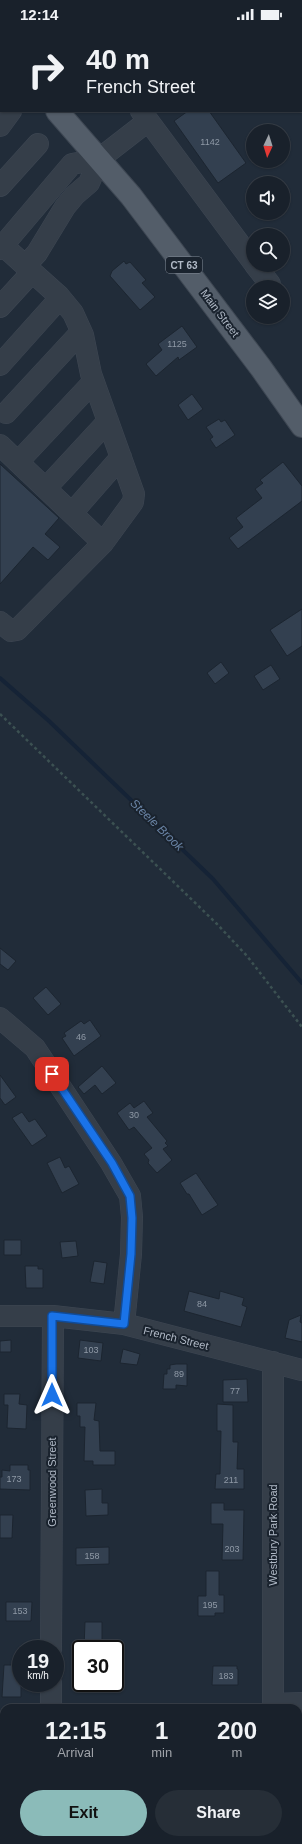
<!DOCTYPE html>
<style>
:root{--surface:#19212b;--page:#262e37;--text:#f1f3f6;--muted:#9fa3a9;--line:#373e47;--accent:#8bbbb9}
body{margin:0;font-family:Helvetica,sans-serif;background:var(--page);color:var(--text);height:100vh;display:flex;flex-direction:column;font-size:15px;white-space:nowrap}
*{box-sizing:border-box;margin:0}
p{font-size:13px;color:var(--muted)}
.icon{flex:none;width:22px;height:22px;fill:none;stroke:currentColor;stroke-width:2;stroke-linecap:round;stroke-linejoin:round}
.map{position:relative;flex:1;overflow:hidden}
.details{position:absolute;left:0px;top:1676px;width:302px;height:140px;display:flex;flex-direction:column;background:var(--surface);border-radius:12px 12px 0 0;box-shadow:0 1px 3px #0004,0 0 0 1px var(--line)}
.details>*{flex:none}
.hud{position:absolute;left:0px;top:0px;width:302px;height:84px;box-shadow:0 1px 3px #0004,0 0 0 1px var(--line);background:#19212b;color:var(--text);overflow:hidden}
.needle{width:26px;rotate:184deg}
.fabs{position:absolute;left:246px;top:96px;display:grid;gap:8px}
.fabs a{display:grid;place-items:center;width:44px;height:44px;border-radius:50%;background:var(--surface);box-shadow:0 1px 3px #0004,0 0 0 1px var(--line);font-size:20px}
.speed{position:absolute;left:12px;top:1612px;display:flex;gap:8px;font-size:20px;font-weight:700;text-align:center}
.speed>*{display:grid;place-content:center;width:52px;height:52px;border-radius:50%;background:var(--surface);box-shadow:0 1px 3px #0004,0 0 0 1px var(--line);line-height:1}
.speed small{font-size:10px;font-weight:400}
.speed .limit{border:2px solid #111;border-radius:6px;background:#fff;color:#111}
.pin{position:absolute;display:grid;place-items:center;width:34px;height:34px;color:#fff;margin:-17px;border-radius:8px;box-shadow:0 2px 6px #0006}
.me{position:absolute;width:44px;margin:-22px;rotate:0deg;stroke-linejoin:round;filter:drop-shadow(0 0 3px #0008)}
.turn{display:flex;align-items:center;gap:14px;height:84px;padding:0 20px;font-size:18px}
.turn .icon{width:52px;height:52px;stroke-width:2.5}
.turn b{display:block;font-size:28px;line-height:34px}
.eta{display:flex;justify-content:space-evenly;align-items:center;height:68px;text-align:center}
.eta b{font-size:24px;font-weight:700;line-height:28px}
.cta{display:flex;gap:8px;margin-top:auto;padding:8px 20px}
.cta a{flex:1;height:46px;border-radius:24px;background:var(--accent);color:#111;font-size:16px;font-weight:700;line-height:46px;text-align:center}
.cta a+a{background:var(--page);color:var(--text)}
.status{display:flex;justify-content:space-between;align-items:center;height:28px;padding:0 20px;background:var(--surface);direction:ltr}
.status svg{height:11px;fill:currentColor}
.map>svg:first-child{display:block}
</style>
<div class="status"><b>12:14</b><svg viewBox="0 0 49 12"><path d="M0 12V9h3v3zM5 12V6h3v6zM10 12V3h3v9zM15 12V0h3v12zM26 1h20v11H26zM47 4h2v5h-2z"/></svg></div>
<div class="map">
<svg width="302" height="1816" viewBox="0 0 302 1816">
<rect width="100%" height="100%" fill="#212c39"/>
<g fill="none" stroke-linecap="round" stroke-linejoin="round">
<!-- stream -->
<path stroke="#152336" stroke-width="4" d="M 0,650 L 49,693 L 213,851 L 302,955"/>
</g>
<!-- building -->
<path fill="#334050" stroke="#1c2530" d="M 188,83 L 209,83 L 246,135 L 218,155 L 174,93 Z
M 124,233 L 126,236 L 130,234 L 146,252 L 142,255 L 155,269 L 140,282 L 110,248 L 112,243 Z
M 182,298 L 197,319 L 179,332 L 178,329 L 156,348 L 146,336 L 162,322 L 158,316 Z
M 192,366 L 203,381 L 188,392 L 178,377 Z
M 219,391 L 221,394 L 225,392 L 235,407 L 216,420 L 210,411 L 213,409 L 206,399 Z
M 283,434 L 302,458 L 302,473 L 238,521 L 229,510 L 243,499 L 236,490 L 262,470 L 255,461 L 263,455 L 260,452 Z
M 0,436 L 59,490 L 45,506 L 60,519 L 48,532 L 33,519 L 0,556 Z
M 302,581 L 302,618 L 287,628 L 270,602 Z
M 221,634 L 229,645 L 215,656 L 207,645 Z
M 271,637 L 280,651 L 263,662 L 254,648 Z
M 0,920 L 16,933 L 8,942 L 0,936 Z
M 46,959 L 61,976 L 48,987 L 33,970 Z
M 90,992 L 101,1008 L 74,1028 L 62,1010 L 66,1008 L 64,1005 L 81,993 L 84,996 Z
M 102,1038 L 116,1055 L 102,1066 L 95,1057 L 84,1066 L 78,1059 Z
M 0,1047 L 16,1069 L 5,1077 L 0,1070 Z
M 144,1073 L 153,1085 L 147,1089 L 167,1113 L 165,1115 L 168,1118 L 163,1121 L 172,1132 L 157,1145 L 148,1135 L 149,1132 L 144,1126 L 152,1120 L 134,1099 L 129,1102 L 117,1085 L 130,1075 L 134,1080 Z
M 22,1084 L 29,1094 L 35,1091 L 47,1108 L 32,1118 L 12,1090 Z
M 60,1129 L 65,1140 L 69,1138 L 79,1156 L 62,1165 L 47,1135 Z
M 196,1145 L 218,1177 L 202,1187 L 189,1166 L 187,1166 L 180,1155 Z
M 4,1212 L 21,1212 L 21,1227 L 4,1227 Z
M 76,1213 L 78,1228 L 62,1230 L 60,1214 Z
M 94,1233 L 107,1235 L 104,1256 L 90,1254 Z
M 25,1238 L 38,1238 L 38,1241 L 43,1241 L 43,1260 L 26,1260 Z
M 189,1263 L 219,1271 L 220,1263 L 244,1270 L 242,1277 L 247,1279 L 241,1299 L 184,1283 Z
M 301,1287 L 300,1294 L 302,1295 L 302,1314 L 285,1310 L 289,1292 Z
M 11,1312 L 11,1324 L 0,1324 L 0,1313 Z
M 80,1312 L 103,1315 L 101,1333 L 78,1330 Z
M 123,1321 L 140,1326 L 137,1337 L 120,1335 Z
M 176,1336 L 187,1336 L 187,1358 L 176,1357 L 176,1361 L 163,1361 L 164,1346 L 167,1346 L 167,1341 L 170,1341 L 170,1337 Z
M 247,1351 L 248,1374 L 223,1374 L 223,1352 Z
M 4,1366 L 20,1366 L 19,1376 L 27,1377 L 26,1401 L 7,1400 L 8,1377 L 4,1377 Z
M 77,1375 L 96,1375 L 94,1392 L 99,1393 L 100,1423 L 115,1423 L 115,1437 L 93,1437 L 93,1433 L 84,1433 L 85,1399 L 80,1399 L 80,1388 L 77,1388 Z
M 217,1376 L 233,1377 L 233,1414 L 238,1414 L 237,1441 L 244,1441 L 244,1461 L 215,1461 L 216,1446 L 220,1446 L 221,1403 L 217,1403 Z
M 10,1437 L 28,1437 L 28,1442 L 30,1442 L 30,1462 L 0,1461 L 0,1449 L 2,1449 L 2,1442 L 10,1443 Z
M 102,1461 L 102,1475 L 108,1475 L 108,1487 L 86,1488 L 85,1462 Z
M 211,1475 L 224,1475 L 224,1482 L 244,1482 L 243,1532 L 222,1532 L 223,1496 L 211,1496 Z
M 0,1487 L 13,1487 L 12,1510 L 0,1510 Z
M 109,1519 L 109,1536 L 76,1537 L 76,1520 Z
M 206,1543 L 219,1543 L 219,1567 L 224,1567 L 224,1585 L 215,1585 L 215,1588 L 198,1588 L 198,1568 L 206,1568 Z
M 6,1574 L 32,1574 L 31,1593 L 6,1593 Z
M 85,1594 L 102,1594 L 102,1621 L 84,1621 Z
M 4,1637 L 21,1637 L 21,1669 L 2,1669 Z
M 213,1638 L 237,1638 L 237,1641 L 238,1641 L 238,1657 L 212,1657 Z"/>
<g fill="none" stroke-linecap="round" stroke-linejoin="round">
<!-- minor casing -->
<g stroke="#3e4753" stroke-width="22">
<path id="minor" d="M 106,1 L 107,0
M 0,61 L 1,62
M 141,83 L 253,234
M 0,98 L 11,83
M 0,158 L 38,116
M 0,215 L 59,268 L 73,285 L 83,307 L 91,346 L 134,466 L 133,474 L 103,515 L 17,602 L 11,603 L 0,594
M 0,221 L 72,136 L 99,131 L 148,93
M 255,237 L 270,256
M 25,238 L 37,225 L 65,179 L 75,167 L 89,155 L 99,131
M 0,279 L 32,244
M 0,337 L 60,270
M 6,385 L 81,304
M 0,417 L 103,515
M 18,434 L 93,354
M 46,460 L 108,393
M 72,485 L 121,429
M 0,990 L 35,1020 L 111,1135 L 130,1168 L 132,1189 L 131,1226 L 124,1296
M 0,1288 L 53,1288 L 124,1296 L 302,1342
M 51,1621 L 53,1288
M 273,1676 L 302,1675
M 51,1680 L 51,1655
M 273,1680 L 273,1334
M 0,1806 L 4,1806
M 49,1816 L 50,1812
M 272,1816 L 272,1812"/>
</g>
<!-- major casing -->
<g stroke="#3e4753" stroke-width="24">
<path id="major" d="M 0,21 L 1,22
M 57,83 L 131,168 L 261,340 L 302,398"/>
</g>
<!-- path -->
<path stroke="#3c5152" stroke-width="2.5" stroke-dasharray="3 3" stroke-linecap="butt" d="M 0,686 L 217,896 L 247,928 L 302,999"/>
<!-- minor -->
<use href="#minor" stroke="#353e49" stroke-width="21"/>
<!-- major -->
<use href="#major" stroke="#535d69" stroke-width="22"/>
</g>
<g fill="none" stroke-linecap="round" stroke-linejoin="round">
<!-- route casing -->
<g stroke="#114b97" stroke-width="10">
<path id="route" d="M 52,1046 L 112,1135 L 130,1168 L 132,1190 L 131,1226 L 124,1296 L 52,1288 L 52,1367"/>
</g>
<!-- route -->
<use href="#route" stroke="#1a73e8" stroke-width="7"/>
</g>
<g text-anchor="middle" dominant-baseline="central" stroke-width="4" stroke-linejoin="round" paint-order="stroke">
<!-- number labels -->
<g font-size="9" fill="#8f99a6">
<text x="210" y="114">1142</text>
<text x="177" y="316">1125</text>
<text x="81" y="1009">46</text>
<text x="134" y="1087">30</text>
<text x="202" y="1276">84</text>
<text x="91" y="1322">103</text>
<text x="179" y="1346">89</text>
<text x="235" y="1363">77</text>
<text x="14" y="1451">173</text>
<text x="231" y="1452">211</text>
<text x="232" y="1521">203</text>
<text x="92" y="1528">158</text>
<text x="210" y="1577">195</text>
<text x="20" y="1583">153</text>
<text x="226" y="1648">183</text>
</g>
<!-- shield labels -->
<rect fill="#1a232e" stroke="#838c98" stroke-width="1" x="166" y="229" width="36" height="16" rx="3"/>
<g font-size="10" font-weight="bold" fill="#b0b9c6">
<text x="184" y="237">CT 63</text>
</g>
<!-- street labels -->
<g font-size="11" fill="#b0b9c6" stroke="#1a232e">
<text transform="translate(220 285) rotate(53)">Main Street</text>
<text transform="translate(176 1310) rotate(14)">French Street</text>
<text transform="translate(52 1454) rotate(-90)">Greenwood Street</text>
<text transform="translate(273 1507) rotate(-90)">Westbury Park Road</text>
</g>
<!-- water labels -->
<g font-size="12" font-style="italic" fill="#6983a4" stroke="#1a232e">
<text transform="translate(157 797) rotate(44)">Steele Brook</text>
</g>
</g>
</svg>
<div class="fabs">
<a><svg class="needle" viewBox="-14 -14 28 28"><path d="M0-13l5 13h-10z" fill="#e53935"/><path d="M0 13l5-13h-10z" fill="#9fa3a9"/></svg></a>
<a><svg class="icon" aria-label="sound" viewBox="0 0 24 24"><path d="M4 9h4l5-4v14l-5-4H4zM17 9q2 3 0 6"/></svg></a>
<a><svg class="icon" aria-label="search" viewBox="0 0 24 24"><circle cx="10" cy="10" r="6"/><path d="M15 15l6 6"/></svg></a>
<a><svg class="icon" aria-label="layers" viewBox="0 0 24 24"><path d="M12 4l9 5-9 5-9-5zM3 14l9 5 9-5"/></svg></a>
</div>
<div class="speed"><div>19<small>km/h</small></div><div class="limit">30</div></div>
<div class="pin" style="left:52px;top:1046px;background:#d93025"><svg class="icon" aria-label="arrive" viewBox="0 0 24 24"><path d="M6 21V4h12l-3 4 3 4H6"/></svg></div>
<svg class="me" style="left:52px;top:1367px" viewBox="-20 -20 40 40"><path d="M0-17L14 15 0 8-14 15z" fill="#1a73e8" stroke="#fff" stroke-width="4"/></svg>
<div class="hud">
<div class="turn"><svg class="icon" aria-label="right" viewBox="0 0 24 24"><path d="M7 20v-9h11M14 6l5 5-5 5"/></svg><div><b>40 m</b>French Street</div></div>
</div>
<section class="details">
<div class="eta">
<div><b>12:15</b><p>Arrival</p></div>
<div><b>1</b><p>min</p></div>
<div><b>200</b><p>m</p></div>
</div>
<div class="cta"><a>Exit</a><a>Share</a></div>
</section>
</div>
